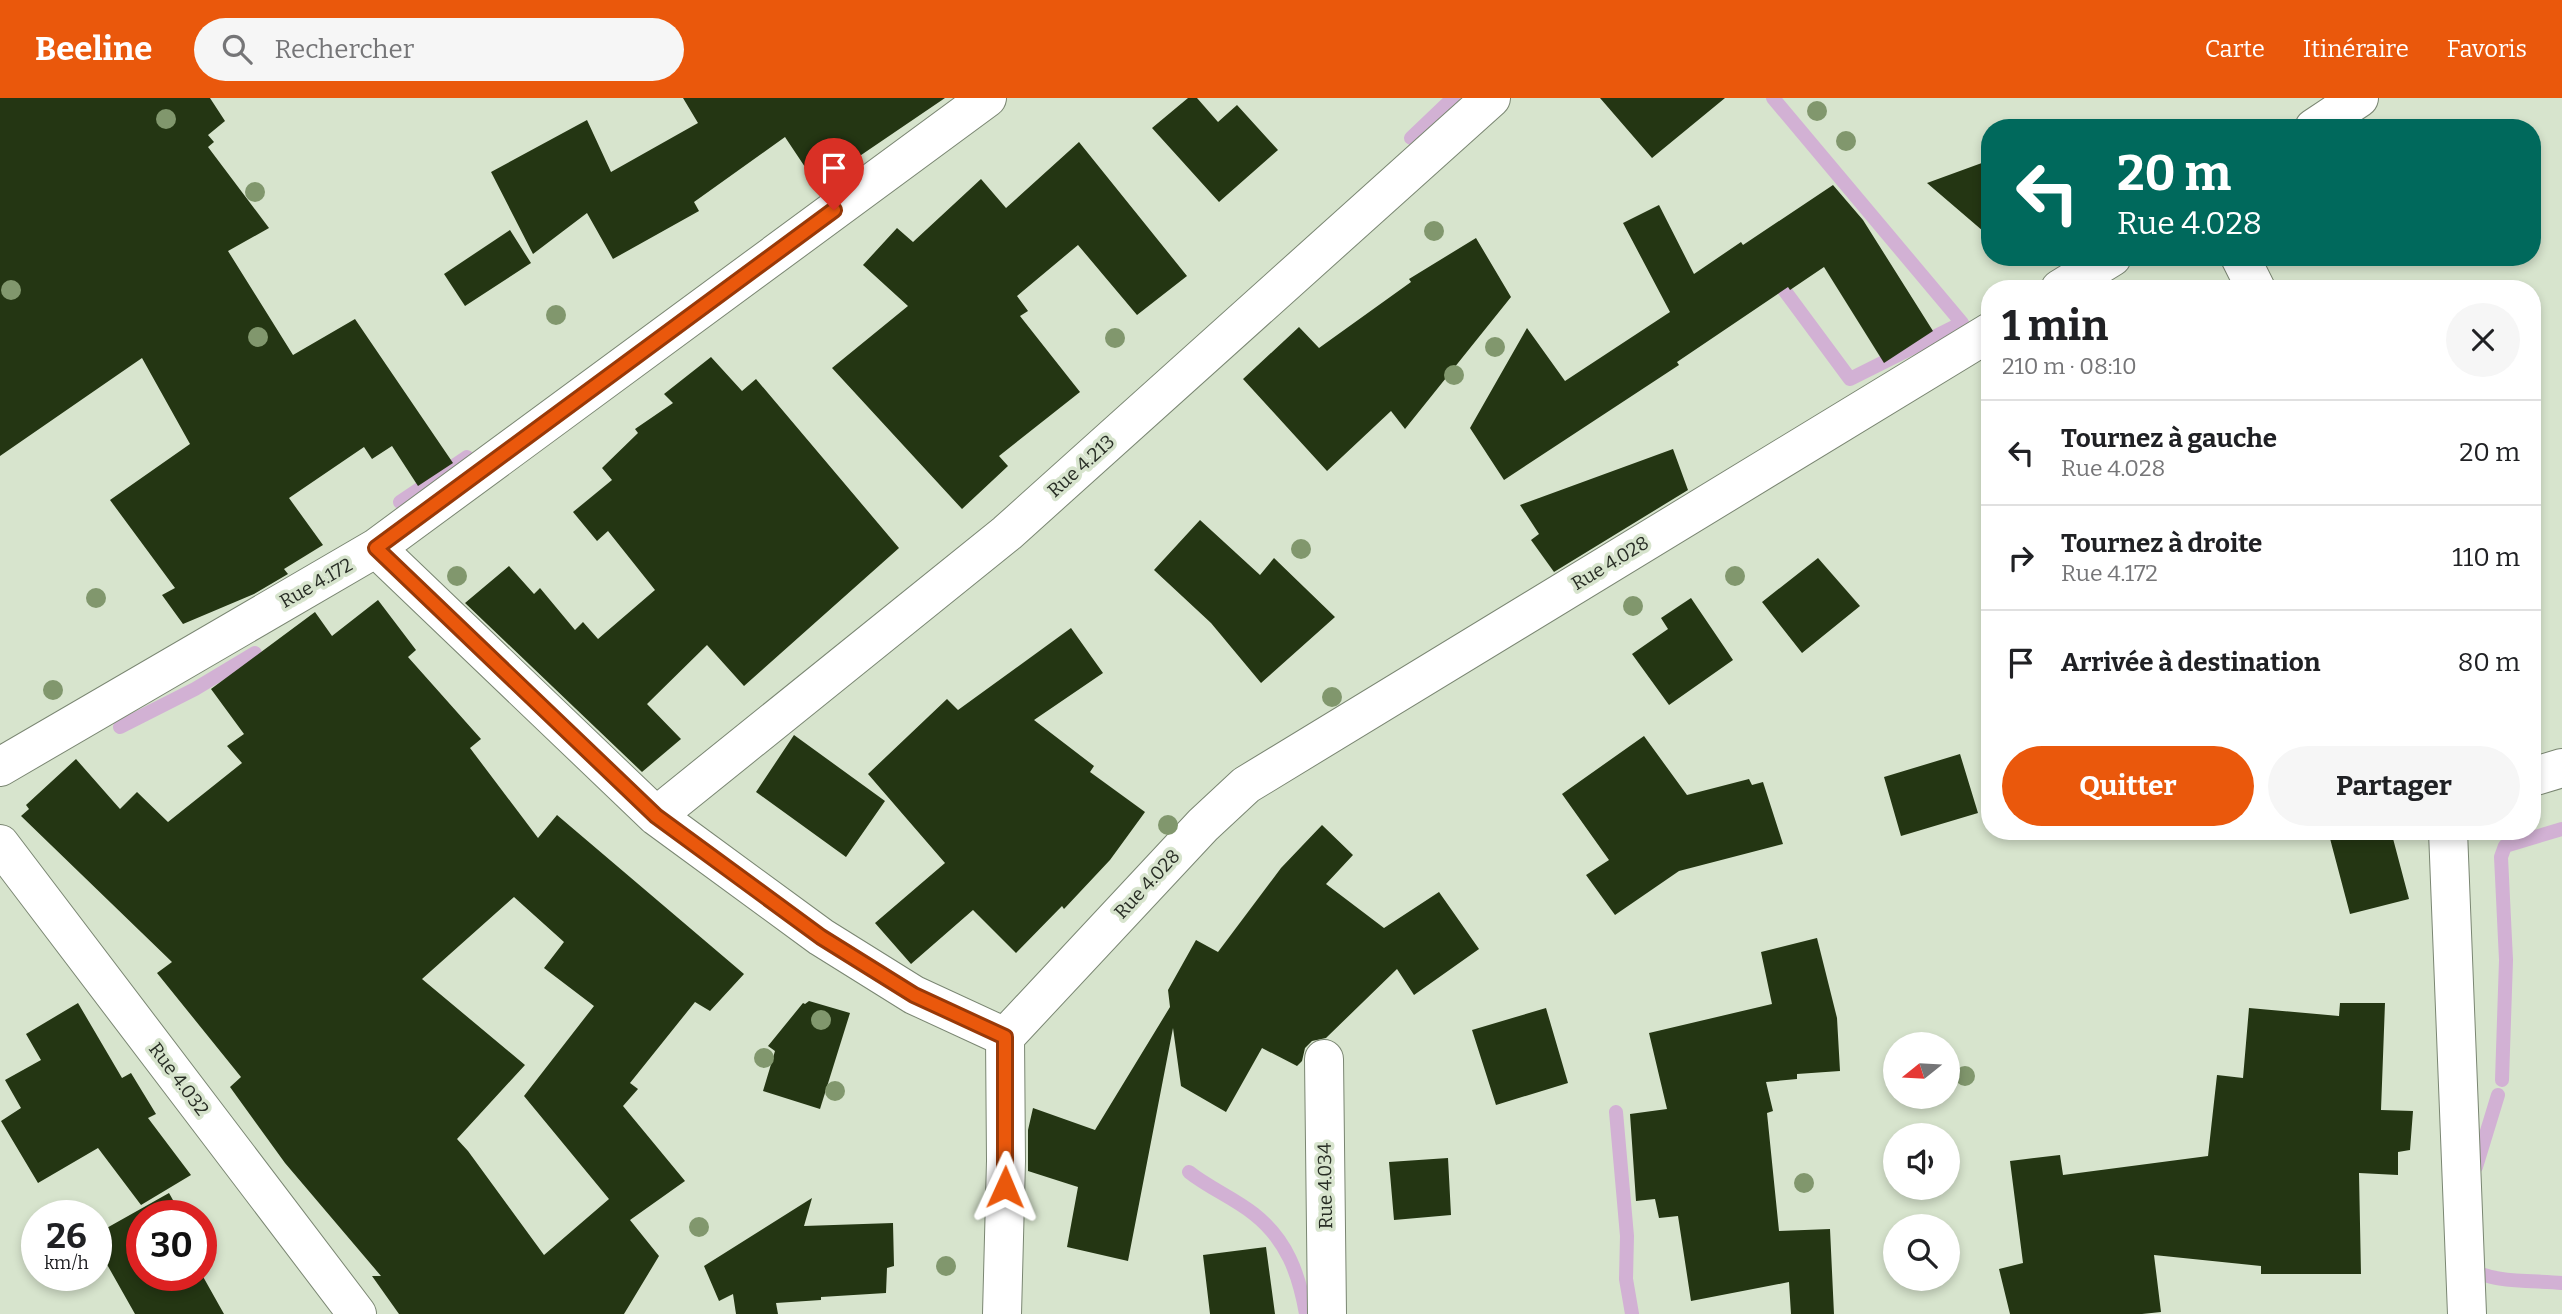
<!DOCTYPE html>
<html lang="fr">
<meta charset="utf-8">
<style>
:root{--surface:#fff;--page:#f6f6f6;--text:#202124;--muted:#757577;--line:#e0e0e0;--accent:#ea580c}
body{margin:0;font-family:Bitter,serif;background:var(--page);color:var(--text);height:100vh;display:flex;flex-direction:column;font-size:26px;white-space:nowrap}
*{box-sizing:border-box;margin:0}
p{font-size:23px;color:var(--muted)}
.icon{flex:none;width:38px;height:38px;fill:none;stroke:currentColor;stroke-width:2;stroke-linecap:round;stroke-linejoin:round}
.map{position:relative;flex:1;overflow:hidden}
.panel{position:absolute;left:1981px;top:182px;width:560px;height:560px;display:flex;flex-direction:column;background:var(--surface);border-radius:28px;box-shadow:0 4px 10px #0003}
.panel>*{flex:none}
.banner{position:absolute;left:1981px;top:21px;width:560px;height:147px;border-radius:28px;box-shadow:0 4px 10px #0003;background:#00695c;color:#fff;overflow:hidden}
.needle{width:46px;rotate:252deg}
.tools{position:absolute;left:1883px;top:934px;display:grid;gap:14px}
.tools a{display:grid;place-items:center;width:77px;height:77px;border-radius:50%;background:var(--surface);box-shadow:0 4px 10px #0003;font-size:35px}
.speed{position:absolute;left:21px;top:1102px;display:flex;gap:14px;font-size:35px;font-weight:700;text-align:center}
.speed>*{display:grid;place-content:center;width:91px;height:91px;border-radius:50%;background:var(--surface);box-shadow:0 4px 10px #0003;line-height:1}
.speed small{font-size:18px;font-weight:400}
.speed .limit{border:10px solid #d22;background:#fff;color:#111}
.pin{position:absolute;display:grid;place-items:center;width:60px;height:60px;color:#fff;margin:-72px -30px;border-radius:50% 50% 50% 0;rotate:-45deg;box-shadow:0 0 7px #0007}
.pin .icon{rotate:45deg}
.me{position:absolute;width:77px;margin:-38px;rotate:1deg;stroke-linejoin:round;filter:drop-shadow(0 0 5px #0008)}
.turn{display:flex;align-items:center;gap:24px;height:147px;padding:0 21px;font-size:32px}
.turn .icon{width:91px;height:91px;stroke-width:2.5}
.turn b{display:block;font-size:49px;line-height:60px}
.round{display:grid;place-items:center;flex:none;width:74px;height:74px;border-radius:37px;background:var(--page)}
.overview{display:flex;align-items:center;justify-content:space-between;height:119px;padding:0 21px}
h1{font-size:42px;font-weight:700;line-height:52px}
.primary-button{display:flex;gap:14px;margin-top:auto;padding:14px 21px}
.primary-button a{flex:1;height:80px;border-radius:42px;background:var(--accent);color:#fff;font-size:28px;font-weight:700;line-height:80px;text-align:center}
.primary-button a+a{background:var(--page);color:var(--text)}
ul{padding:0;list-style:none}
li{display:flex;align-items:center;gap:21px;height:105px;padding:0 21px;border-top:2px solid var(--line)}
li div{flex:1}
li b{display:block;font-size:26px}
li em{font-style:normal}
header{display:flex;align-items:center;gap:42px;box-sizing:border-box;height:98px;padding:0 35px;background:var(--accent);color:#fff}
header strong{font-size:33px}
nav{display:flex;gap:38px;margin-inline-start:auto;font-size:24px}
.search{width:490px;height:63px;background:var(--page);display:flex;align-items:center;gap:18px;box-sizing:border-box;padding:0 24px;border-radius:38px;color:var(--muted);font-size:26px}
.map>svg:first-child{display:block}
</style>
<header>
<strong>Beeline</strong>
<div class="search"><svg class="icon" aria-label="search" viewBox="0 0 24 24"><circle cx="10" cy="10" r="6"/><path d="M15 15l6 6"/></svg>Rechercher</div>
<nav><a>Carte</a><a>Itinéraire</a><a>Favoris</a></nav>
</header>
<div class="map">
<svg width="2562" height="1216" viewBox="0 0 2562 1216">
<rect width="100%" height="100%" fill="#d7e4cd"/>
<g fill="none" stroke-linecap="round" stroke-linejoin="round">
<!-- stream -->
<path stroke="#d2b1d4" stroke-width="14" d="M 1773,0 L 1962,225 L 1850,281 L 1773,177
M 1411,40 L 1453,0
M 400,404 L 467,359
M 120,629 L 195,591 L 255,555
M 2502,982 L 2506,862 L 2501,759 L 2505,748 L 2562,731
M 1616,1014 L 1627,1138 L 1626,1181 L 1632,1216
M 2476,1069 L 2498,997
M 1189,1074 C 1209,1090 1234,1100 1254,1116 C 1287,1142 1299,1176 1306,1216
M 2470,1169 C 2488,1186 2537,1182 2562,1185"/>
</g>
<!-- building -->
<path fill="#243613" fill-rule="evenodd" d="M 0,0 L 210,0 L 225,23 L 208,37 L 214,44 L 208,49 L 269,130 L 228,153 L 293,257 L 355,221 L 453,365 L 418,388 L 392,348 L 372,361 L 364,349 L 289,400 L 323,447 L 284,471 L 288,476 L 254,496 L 183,526 L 162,497 L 175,490 L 110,402 L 190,346 L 142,260 L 0,358 Z
M 683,0 L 945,0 L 817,87 L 785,39 L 694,104 L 699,113 L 613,161 L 587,115 L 533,156 L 491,74 L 587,22 L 611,74 L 698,25 Z
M 1188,0 L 1197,0 L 1218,24 L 1237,7 L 1278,52 L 1219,104 L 1152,30 Z
M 1600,0 L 1725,0 L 1652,60 Z
M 1079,44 L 1187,178 L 1137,217 L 1078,147 L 1017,198 L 1028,213 L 1020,218 L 1080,294 L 999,358 L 1008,368 L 962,411 L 832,270 L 908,208 L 863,167 L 897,130 L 913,144 L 981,81 L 1006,110 Z
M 1990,62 L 1990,139 L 1927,85 Z
M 1833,87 L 1863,122 L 1933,233 L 1884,265 L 1824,169 L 1790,192 L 1788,189 L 1677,264 L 1679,267 L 1504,382 L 1470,330 L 1527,230 L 1565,283 L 1670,214 L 1623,125 L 1659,107 L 1694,176 L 1741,144 L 1743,147 Z
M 510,132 L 531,165 L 465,208 L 444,176 Z
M 1476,140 L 1511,199 L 1405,331 L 1391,313 L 1327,373 L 1243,281 L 1299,229 L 1319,250 L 1411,184 L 1409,181 Z
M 711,259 L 742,293 L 756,281 L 899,450 L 744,588 L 707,547 L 647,606 L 681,641 L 642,674 L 465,505 L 509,468 L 534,496 L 540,490 L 575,532 L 583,524 L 598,541 L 655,492 L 608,433 L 597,443 L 573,414 L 612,382 L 602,370 L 638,335 L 635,331 L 673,305 L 664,296 Z
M 1673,351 L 1688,392 L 1554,474 L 1531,442 L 1539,436 L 1520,407 Z
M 1200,422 L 1260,477 L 1274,460 L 1335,519 L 1261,585 L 1211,525 L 1154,472 Z
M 1818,460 L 1860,508 L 1802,555 L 1762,504 Z
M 1691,500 L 1733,562 L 1669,607 L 1632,556 L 1668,531 L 1661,520 Z
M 378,502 L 416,552 L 408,559 L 481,641 L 470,650 L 538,740 L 557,717 L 744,876 L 710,913 L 695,904 L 630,985 L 638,991 L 623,1008 L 685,1083 L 630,1122 L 659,1158 L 624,1216 L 399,1216 L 372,1178 L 381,1178 L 285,1065 L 230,989 L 241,979 L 157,875 L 172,864 L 21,718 L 29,711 L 26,707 L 76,661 L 120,711 L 137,694 L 168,724 L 242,665 L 227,648 L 244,636 L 211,591 L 315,514 L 332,538 ZM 514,799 L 564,844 L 544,870 L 594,908 L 524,998 L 609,1101 L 544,1157 L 468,1053 L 457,1041 L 525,967 L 422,881 Z
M 1071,530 L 1103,575 L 1034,622 L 1094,668 L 1090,674 L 1145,714 L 1110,762 L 1064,811 L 1062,808 L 1016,855 L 973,812 L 911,866 L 875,825 L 945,765 L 868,676 L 947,601 L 958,612 Z
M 794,637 L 885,703 L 846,759 L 756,694 Z
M 1644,638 L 1687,697 L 1749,681 L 1752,687 L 1763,684 L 1783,746 L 1679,773 L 1615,817 L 1586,777 L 1609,762 L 1562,696 Z
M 1960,656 L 1978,715 L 1901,738 L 1884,679 Z
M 1322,727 L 1353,757 L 1326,786 L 1384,830 L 1439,794 L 1479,851 L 1414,897 L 1397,871 L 1326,940 L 1312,943 L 1305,950 L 1302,963 L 1297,968 L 1262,950 L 1226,1014 L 1181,988 L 1173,930 L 1128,1163 L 1067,1149 L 1078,1089 L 1028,1073 L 1028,1032 L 1033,1010 L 1095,1032 L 1170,909 L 1168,892 L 1196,842 L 1218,854 L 1281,770 Z
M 2328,733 L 2391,733 L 2409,801 L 2350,816 Z
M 1817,840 L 1837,920 L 1840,973 L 1797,976 L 1797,981 L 1766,984 L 1773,1013 L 1767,1015 L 1779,1133 L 1830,1131 L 1834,1216 L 1791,1216 L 1789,1184 L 1691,1203 L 1678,1118 L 1659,1120 L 1655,1101 L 1636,1103 L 1630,1016 L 1667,1011 L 1649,935 L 1772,906 L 1761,854 Z
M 809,903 L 850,915 L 820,1011 L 763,993 L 775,953 L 768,948 L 803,905 L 805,906 Z
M 78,905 L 122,980 L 131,975 L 156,1016 L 148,1020 L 191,1077 L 141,1107 L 98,1050 L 38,1085 L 1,1023 L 21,1010 L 5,982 L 41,962 L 26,936 Z
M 2340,905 L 2385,905 L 2381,1012 L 2413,1013 L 2410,1052 L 2398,1054 L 2398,1077 L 2359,1075 L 2361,1176 L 2261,1176 L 2261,1168 L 2154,1157 L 2161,1214 L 2142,1216 L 2010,1216 L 1999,1171 L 2023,1165 L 2010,1063 L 2060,1057 L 2063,1077 L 2208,1058 L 2217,977 L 2243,980 L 2249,910 L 2339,918 Z
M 1546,910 L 1568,985 L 1496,1007 L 1472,932 Z
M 1448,1060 L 1451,1117 L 1394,1122 L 1389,1064 Z
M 169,1095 L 182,1118 L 142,1118 L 142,1178 L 201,1178 L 201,1175 L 224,1216 L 135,1216 L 96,1147 L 96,1136 Z
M 812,1100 L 804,1128 L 893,1125 L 894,1168 L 887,1170 L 886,1195 L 821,1199 L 821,1202 L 776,1205 L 778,1216 L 736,1216 L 733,1196 L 719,1203 L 704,1168 Z
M 1266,1149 L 1275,1216 L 1210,1216 L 1203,1157 Z"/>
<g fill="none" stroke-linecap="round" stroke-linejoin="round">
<!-- minor casing -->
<g stroke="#7a8672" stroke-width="40">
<path id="minor" d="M 2314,30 L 2359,0
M 2240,159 L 2256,191
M 2060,191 L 2112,159
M 376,450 L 656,718 L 821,839 L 914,897 L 1005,939 L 1203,727 L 1246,687 L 1990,234
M 0,669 L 376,450 L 987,0
M 2532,679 L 2562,670
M 656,718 L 1007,435 L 1491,0
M 2448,733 L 2467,1216
M 0,746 L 357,1216
M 1324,961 L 1327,1216
M 1002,1216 L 1006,1063 L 1005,939"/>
</g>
<!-- minor -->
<use href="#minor" stroke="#fff" stroke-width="38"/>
</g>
<!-- trees -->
<g fill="#81976d">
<circle cx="1817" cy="13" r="10"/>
<circle cx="166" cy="21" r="10"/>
<circle cx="1846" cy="43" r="10"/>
<circle cx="255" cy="94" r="10"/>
<circle cx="1434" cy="133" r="10"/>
<circle cx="11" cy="192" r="10"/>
<circle cx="556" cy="217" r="10"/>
<circle cx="258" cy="239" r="10"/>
<circle cx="1115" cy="240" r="10"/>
<circle cx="1495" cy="249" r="10"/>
<circle cx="1454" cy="277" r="10"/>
<circle cx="1301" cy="451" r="10"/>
<circle cx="457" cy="478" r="10"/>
<circle cx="1735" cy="478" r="10"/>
<circle cx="96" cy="500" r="10"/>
<circle cx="1633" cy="508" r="10"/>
<circle cx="53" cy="592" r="10"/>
<circle cx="1332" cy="599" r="10"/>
<circle cx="1168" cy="727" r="10"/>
<circle cx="821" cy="922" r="10"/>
<circle cx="764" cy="960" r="10"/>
<circle cx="1965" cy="978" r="10"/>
<circle cx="835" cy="993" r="10"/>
<circle cx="1804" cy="1085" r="10"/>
<circle cx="699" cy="1129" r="10"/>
<circle cx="946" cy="1168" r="10"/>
</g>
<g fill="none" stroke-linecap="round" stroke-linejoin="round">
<!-- route casing -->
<g stroke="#983908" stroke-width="18">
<path id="route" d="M 834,112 L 376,450 L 656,718 L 821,839 L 914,897 L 1005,939 L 1005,1089"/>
</g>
<!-- route -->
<use href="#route" stroke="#ea580c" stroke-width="12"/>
</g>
<g text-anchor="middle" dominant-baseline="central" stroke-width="7" stroke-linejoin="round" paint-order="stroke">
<!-- street labels -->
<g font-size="19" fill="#282d25" stroke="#d7e4cd">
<text transform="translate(1081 368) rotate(-42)">Rue 4.213</text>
<text transform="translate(1610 465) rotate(-31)">Rue 4.028</text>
<text transform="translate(316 485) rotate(-30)">Rue 4.172</text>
<text transform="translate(1147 786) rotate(-47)">Rue 4.028</text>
<text transform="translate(179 981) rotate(53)">Rue 4.032</text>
<text transform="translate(1325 1088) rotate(-91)">Rue 4.034</text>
</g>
</g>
</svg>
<div class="tools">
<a><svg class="needle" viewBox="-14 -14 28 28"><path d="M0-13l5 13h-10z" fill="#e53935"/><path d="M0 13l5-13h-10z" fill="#757577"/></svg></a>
<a><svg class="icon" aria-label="sound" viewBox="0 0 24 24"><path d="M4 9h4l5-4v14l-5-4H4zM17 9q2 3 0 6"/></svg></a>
<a><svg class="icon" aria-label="search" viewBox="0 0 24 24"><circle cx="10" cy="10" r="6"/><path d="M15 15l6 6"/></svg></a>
</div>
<div class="speed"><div>26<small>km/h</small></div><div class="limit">30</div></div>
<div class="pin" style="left:834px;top:112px;background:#d93025"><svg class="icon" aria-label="arrive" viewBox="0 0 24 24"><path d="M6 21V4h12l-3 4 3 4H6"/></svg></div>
<svg class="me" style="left:1005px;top:1089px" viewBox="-20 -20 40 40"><path d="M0-17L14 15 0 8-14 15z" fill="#ea580c" stroke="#fff" stroke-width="4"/></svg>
<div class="banner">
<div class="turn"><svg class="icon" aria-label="left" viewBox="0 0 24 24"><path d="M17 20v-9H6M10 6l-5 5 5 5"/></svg><div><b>20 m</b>Rue 4.028</div></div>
</div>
<section class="panel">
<div class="overview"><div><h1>1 min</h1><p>210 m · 08:10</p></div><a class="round"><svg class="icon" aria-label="close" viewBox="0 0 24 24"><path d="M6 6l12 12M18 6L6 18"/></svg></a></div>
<ul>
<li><svg class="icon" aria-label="left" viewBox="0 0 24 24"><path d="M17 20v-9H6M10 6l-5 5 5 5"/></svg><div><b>Tournez à gauche</b><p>Rue 4.028</p></div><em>20 m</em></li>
<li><svg class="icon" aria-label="right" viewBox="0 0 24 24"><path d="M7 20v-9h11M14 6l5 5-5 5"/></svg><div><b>Tournez à droite</b><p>Rue 4.172</p></div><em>110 m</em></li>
<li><svg class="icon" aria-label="arrive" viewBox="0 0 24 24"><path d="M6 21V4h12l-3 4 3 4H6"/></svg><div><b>Arrivée à destination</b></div><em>80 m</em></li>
</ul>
<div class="primary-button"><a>Quitter</a><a>Partager</a></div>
</section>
</div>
